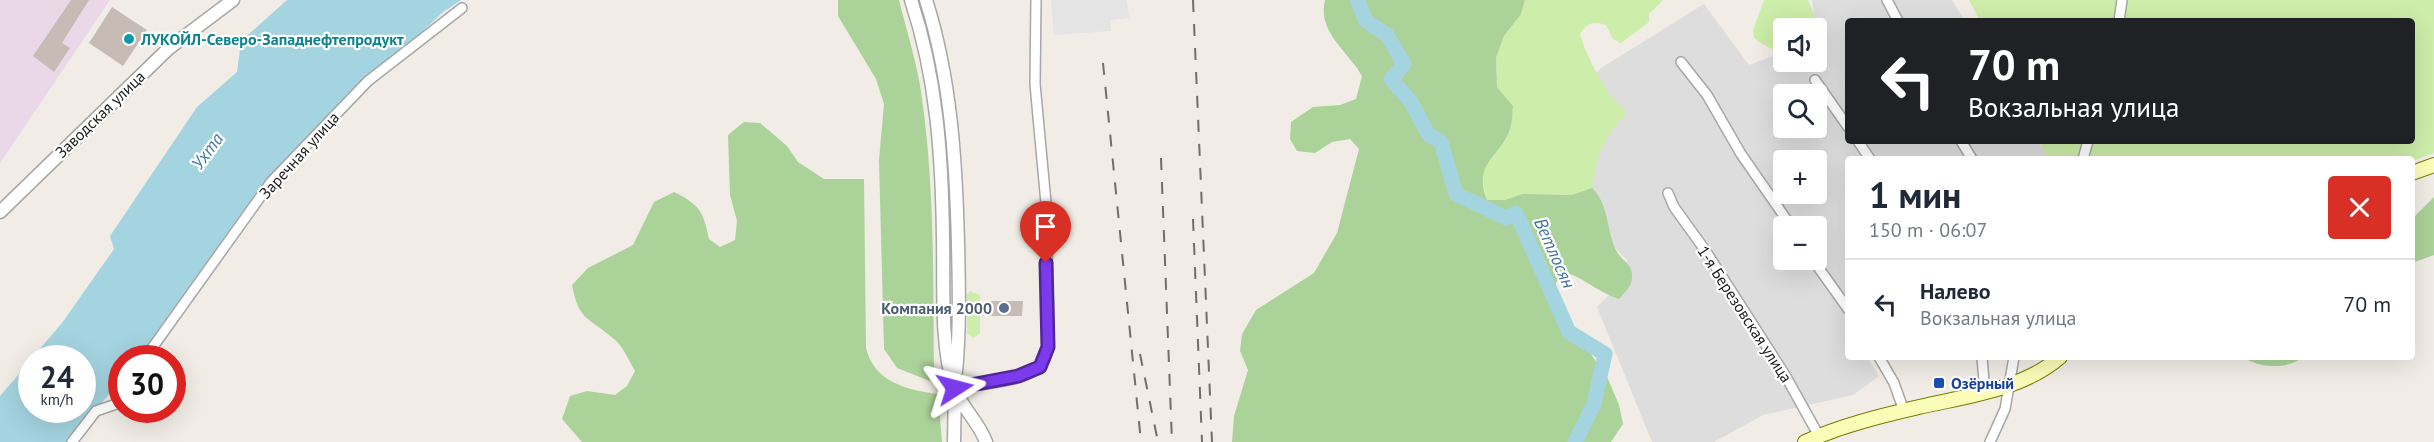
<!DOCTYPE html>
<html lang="ru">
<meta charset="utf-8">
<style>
:root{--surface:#fff;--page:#f6f6f7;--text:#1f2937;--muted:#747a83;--line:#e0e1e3}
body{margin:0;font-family:"PT Sans",sans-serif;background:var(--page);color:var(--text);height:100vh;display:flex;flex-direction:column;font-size:22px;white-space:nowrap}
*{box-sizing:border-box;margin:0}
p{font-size:20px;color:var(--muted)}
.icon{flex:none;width:33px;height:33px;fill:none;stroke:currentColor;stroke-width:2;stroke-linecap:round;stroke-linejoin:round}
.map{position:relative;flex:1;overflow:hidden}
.sheet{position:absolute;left:1845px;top:156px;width:570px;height:204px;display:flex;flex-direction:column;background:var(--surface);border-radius:6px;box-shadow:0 6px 24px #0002}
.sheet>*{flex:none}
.top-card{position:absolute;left:1845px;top:18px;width:570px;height:126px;border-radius:6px;box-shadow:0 6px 24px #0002;background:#202124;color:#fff;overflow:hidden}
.buttons{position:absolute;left:1773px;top:18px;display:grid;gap:12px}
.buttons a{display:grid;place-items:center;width:54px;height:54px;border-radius:6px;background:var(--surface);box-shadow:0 6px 24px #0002;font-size:30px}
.speed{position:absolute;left:18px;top:345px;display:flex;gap:12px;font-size:30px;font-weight:700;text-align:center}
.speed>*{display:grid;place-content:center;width:78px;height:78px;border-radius:50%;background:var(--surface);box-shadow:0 6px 24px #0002;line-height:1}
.speed small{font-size:15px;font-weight:400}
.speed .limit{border:9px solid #d22;background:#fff;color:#111}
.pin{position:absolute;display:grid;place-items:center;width:51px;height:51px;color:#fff;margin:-62px -26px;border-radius:50% 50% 50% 0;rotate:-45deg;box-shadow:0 0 6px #0007}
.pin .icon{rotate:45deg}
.me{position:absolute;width:66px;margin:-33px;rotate:81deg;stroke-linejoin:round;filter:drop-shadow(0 0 4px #0008)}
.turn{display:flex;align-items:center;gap:21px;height:126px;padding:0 24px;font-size:27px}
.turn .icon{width:78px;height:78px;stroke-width:2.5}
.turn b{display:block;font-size:42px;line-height:51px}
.round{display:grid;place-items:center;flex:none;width:63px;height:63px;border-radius:6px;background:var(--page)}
.head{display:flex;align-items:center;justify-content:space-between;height:102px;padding:0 24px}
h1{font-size:36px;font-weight:700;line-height:45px}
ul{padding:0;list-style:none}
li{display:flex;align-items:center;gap:18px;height:90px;padding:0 24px;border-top:2px solid var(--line)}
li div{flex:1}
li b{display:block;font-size:22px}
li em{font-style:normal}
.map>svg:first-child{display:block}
</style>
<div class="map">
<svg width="2434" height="442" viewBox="0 0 2434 442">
<rect width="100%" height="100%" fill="#f1ede6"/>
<!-- residential -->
<path fill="#dedddd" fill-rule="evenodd" d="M 1812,0 L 1952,0 L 1965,21 L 1848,21 L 1848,141 L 2038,141 L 2049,159 L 1848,159 L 1848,357 L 1867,357 L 1879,376 L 1853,395 L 1763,415 L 1714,442 L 1652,442 L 1597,307 L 1617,287 L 1627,260 L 1573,206 L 1552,120 L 1601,68 L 1704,4 L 1749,65 L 1783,52 L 1784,62 L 1816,62 L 1816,28 ZM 1784,94 L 1816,94 L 1816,128 L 1784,128 ZM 1784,160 L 1816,160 L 1816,194 L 1784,194 ZM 1784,226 L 1816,226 L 1816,260 L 1784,260 Z"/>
<!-- industrial -->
<path fill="#ead7e7" d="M 0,0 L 110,0 L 0,163 Z"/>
<!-- grass -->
<path fill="#cdedaa" d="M 1525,0 L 1663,0 L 1649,14 L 1649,22 L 1621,43 L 1613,39 L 1606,25 C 1594,21 1587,22 1580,34 C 1585,54 1599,77 1610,95 C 1615,102 1622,104 1626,113 C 1601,144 1599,149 1592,188 L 1572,195 L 1522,194 L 1505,200 L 1487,200 C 1472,158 1505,156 1511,125 C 1513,119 1512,112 1513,106 L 1497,87 L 1496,58 L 1504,36 L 1521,14 Z
M 1764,0 L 1808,0 L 1824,38 L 1817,45 L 1816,28 L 1784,28 L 1783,50 C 1772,51 1763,45 1754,38 L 1753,30 Z
M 1969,0 L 2434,0 L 2434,153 L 2412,161 L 2412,159 L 2048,159 L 2039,141 L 2412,141 L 2412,21 L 1980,21 Z
M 970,291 L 980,295 L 980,333 L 974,338 L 967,334 L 967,295 Z"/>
<!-- forest -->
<path fill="#abd299" d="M 838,0 L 899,0 C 907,33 918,65 922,99 C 935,190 933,283 934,375 L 930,381 L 897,368 L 884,349 L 879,160 L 884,104 L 876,79 L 838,16 Z
M 1325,0 L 1525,0 L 1521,14 L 1504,36 L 1496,58 L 1497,87 L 1513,106 C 1512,112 1513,119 1511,125 C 1505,155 1471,161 1487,200 L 1505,200 L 1522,194 L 1572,195 L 1592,188 C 1609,205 1606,227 1615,248 C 1619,259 1632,263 1632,275 C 1633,286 1625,292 1619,299 C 1600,293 1588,281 1570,274 L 1556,282 L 1557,305 L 1608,379 L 1619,405 L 1623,424 L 1611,442 L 1232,442 L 1234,416 L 1248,370 L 1240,351 L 1242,334 L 1256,310 L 1314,273 L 1337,233 L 1359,149 L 1350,139 L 1332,142 L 1315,153 L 1297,151 L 1290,139 L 1291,122 L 1313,107 L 1340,105 L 1356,99 L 1362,76 C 1348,51 1317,32 1325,0 Z
M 744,122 L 760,123 L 787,146 L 798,162 L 824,179 L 864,179 L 866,348 C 874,382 907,390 938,394 L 942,442 L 582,442 L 562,419 L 570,396 L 587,391 L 615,395 L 627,386 L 635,371 C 629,361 623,346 614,339 C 589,317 579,322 572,285 L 588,268 L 633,245 L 654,202 L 674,192 C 700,205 703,211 709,239 L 720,247 L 735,240 L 737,221 L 730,195 L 728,135 Z
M 2434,197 L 2434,255 L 2412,263 L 2412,219 Z
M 2243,357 L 2303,357 C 2288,370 2258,368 2243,357 Z"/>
<!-- parking -->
<path fill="#e4e4e4" d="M 1051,0 L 1127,0 L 1129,18 L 1110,20 L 1111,31 L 1054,35 Z"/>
<!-- water -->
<path fill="#a4d4e0" d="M 287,0 L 461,0 L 443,12 L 303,145 L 140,358 L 122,358 L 121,381 L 67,442 L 0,442 L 0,396 L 31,360 L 32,410 L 82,410 L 82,358 L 32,358 L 62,323 L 114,249 L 110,236 L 197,107 L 237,72 L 241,41 Z"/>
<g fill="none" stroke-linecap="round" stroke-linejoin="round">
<!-- river -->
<path stroke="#a4d4e0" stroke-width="15" d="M 1357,0 L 1366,21 L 1387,35 L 1404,64 L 1391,79 L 1411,102 L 1428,134 L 1441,142 L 1456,194 L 1506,218 L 1516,213 L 1569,332 L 1605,354 L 1594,404 L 1575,442"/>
</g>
<!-- building -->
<path fill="#c6bcb5" d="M 71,0 L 89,0 L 62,43 L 70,48 L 54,72 L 33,56 Z
M 112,7 L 147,30 L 123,66 L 89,43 Z
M 986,301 L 1023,301 L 1022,316 L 986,316 Z"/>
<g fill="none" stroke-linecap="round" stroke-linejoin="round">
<!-- minor casing -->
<g stroke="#a7a7a7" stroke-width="12">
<path id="minor" d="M 1887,0 L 1898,21
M 2119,21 L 2122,0
M 1681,62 L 1707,95 L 1741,154 L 1791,226
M 1815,80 L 1848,127
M 1858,141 L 1870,159
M 1961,141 L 1972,159
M 2083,159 L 2088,141
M 1668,193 L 1674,207 L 1705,250 L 1785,375 L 1819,436
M 1813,260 L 1848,309
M 1879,357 L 1894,383 L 1904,411
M 1982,357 L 1985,393
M 145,358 L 271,182 L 368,81 L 462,8
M 955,388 C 976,385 1026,382 1040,366 C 1047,359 1048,349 1049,340 L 1046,203 L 1035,84 L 1036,0
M 72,442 L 96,411 L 122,402
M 1990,442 L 2005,409 L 2014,357"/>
</g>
<!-- tertiary casing -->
<g stroke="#a7a7a7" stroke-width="15">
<path id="tertiary" d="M 911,0 C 937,78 942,157 943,238 C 944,284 940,344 954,387 C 961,407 979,422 986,442
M 926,0 C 951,79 956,161 958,244 C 959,287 960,329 956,372
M 0,212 L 168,49 L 233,0
M 954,442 L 955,389"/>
</g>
<!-- secondary casing -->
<g stroke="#747d00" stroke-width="16">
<path id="secondary" d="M 2412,173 L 2434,165
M 1805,442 C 1840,426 1880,416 1919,407 C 1966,396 2022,390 2060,357"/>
</g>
<!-- minor -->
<use href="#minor" stroke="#fff" stroke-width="9"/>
<!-- tertiary -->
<use href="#tertiary" stroke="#fff" stroke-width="12"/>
<!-- secondary -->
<use href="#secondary" stroke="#fbfcb8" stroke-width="14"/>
<!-- rail -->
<path stroke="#6e6e6e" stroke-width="2" stroke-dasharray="12 12" stroke-linecap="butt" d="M 1193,0 L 1212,442
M 1103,63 L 1141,442
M 1161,158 L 1172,442
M 1193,219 L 1202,442
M 1140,354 L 1158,442"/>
</g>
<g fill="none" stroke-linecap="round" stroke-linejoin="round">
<!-- route casing -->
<g stroke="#51269a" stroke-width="15">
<path id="route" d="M 955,388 L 1018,376 L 1040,367 L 1048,347 L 1046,263"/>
</g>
<!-- route -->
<use href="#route" stroke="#7c3aed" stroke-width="10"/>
</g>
<!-- markers -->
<circle fill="#0f9aa8" stroke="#fff" stroke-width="2" cx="129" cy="39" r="6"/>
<circle fill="#5c6f8a" stroke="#fff" stroke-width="2" cx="1004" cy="308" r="6"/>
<rect fill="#1a4fb4" stroke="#fff" stroke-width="2" x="1933" y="377" width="12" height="12" rx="3"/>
<g text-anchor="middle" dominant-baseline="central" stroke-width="4.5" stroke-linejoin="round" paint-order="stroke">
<!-- culture labels -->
<g font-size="16" font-weight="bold" fill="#0d838f" stroke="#fff" text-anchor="start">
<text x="141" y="39">ЛУКОЙЛ-Северо-Западнефтепродукт</text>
</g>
<!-- street labels -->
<g font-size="16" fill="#202020" stroke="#fff">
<text transform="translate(100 114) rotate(-44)">Заводская улица</text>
<text transform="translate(299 155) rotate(-48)">Заречная улица</text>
<text transform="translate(1745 314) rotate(57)">1-я Березовская улица</text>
</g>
<!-- service labels -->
<g font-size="16" font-weight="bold" fill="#4e5e75" stroke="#fff" text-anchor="end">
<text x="992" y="308">Компания 2000</text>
</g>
<!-- transit labels -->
<g font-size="16" font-weight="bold" fill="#164399" stroke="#fff" text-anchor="start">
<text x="1951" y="383">Озёрный</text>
</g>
<!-- water labels -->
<g font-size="18" font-style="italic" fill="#4276a4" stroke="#fff">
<text transform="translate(207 151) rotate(-54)">Ухта</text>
<text transform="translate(1555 253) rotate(66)">Ветлосян</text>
</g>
</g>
</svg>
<div class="buttons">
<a><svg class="icon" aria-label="sound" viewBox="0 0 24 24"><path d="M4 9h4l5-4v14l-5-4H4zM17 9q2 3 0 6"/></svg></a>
<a><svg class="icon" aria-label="search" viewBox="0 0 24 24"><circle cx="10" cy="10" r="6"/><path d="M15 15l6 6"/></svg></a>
<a>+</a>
<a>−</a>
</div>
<div class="speed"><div>24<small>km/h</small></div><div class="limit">30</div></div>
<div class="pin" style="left:1046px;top:263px;background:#d93025"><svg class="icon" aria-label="arrive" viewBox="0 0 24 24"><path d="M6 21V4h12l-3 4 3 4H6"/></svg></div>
<svg class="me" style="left:955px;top:388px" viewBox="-20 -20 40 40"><path d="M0-17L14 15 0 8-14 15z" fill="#7c3aed" stroke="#fff" stroke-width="4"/></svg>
<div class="top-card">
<div class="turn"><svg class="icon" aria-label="left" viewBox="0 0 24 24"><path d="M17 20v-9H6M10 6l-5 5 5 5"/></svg><div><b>70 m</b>Вокзальная улица</div></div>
</div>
<section class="sheet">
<div class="head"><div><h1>1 мин</h1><p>150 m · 06:07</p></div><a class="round" style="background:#d93025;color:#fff"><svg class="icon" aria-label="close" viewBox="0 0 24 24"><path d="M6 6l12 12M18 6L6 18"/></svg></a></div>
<ul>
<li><svg class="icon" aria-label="left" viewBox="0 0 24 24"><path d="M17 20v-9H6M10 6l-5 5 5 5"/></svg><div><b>Налево</b><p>Вокзальная улица</p></div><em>70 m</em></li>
</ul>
</section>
</div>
